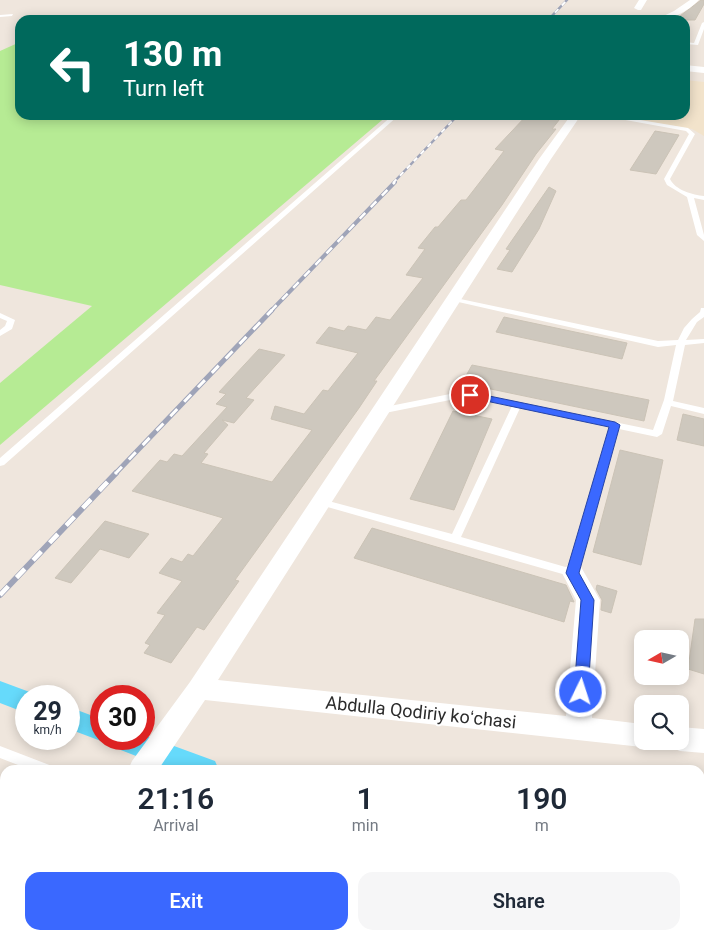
<!DOCTYPE html>
<meta charset="utf-8">
<style>
:root{--surface:#fff;--page:#f6f6f7;--text:#1f2937;--muted:#747a83;--accent:#3a68ff}
body{margin:0;font-family:Roboto,sans-serif;background:var(--page);color:var(--text);height:100vh;display:flex;flex-direction:column;font-size:19px;white-space:nowrap}
*{box-sizing:border-box;margin:0}
p{font-size:16px;color:var(--muted)}
.icon{flex:none;width:28px;height:28px;fill:none;stroke:currentColor;stroke-width:2;stroke-linecap:round;stroke-linejoin:round}
.map{position:relative;flex:1;overflow:hidden}
.drawer{position:absolute;left:0px;top:765px;width:705px;height:175px;display:flex;flex-direction:column;background:var(--surface);border-radius:15px 15px 0 0;box-shadow:0 2px 12px #0003}
.drawer>*{flex:none}
.banner{position:absolute;left:15px;top:15px;width:675px;height:105px;border-radius:15px;box-shadow:0 2px 12px #0003;background:#00695c;color:#fff;overflow:hidden}
.needle{width:32px;rotate:261deg}
.fabs{position:absolute;left:634px;top:630px;display:grid;gap:10px}
.fabs a{display:grid;place-items:center;width:55px;height:55px;border-radius:10px;background:var(--surface);box-shadow:0 2px 12px #0003;font-size:25px}
.speed{position:absolute;left:15px;top:685px;display:flex;gap:10px;font-size:25px;font-weight:700;text-align:center}
.speed>*{display:grid;place-content:center;width:65px;height:65px;border-radius:50%;background:var(--surface);box-shadow:0 2px 12px #0003;line-height:1}
.speed small{font-size:12px;font-weight:400}
.speed .limit{border:8px solid #d22;background:#fff;color:#111}
.pin{position:absolute;display:grid;place-items:center;width:42px;height:42px;color:#fff;margin:-21px;border:2px solid #fff;border-radius:50%;box-shadow:0 1px 5px #0007}
.me{position:absolute;width:55px;margin:-28px;rotate:4deg;stroke-linejoin:round;filter:drop-shadow(0 0 4px #0008)}
.turn{display:flex;align-items:center;gap:18px;height:105px;padding:0 25px;font-size:22px}
.turn .icon{width:65px;height:65px;stroke-width:2.5}
.turn b{display:block;font-size:35px;line-height:42px}
.eta{display:flex;justify-content:space-evenly;align-items:center;height:85px;text-align:center}
.eta b{font-size:30px;font-weight:600;line-height:35px}
.button{display:flex;gap:10px;margin-top:auto;padding:10px 25px}
.button a{flex:1;height:58px;border-radius:15px;background:var(--accent);color:#fff;font-size:20px;font-weight:600;line-height:58px;text-align:center}
.button a+a{background:var(--page);color:var(--text)}
.map>svg:first-child{display:block}
</style>
<div class="map">
<svg width="704" height="940" viewBox="0 0 704 940">
<rect width="100%" height="100%" fill="#efe6dd"/>
<!-- education -->
<path fill="#f2e3cb" d="M 685,80 L 704,82 L 704,136 L 692,129 L 611,115 L 685,115 Z"/>
<!-- green -->
<path fill="#b6eb94" d="M 20,42 L 20,115 L 388,115 L 0,445 L 0,383 L 92,306 L 0,285 L 0,51 Z"/>
<g fill="none" stroke-linecap="round" stroke-linejoin="round">
<!-- canal -->
<path fill="#66dafb" fill-rule="evenodd" d="M 0,681 L 35,694 L 36,696 L 26,696 L 26,713 L 0,703 Z
M 69,707 L 101,719 L 101,739 L 109,739 L 101,741 L 69,729 Z
M 144,735 L 215,761 L 219,770 L 172,770 L 113,747 L 110,739 L 144,739 Z
M 700,924 L 704,926 L 704,940 L 629,940 L 627,935 L 700,935 Z"/>
</g>
<!-- building -->
<path fill="#cec8be" stroke="#cbc3b6" d="M 701,0 L 704,0 L 704,4 L 695,20 L 678,20 L 680,16 Z
M 527,115 L 563,115 L 552,129 L 556,129 L 536,154 L 502,205 L 374,381 L 377,381 L 359,408 L 235,580 L 239,581 L 204,630 L 197,627 L 171,663 L 144,653 L 150,645 L 145,643 L 165,615 L 157,613 L 182,581 L 159,573 L 171,558 L 182,562 L 188,554 L 193,556 L 223,518 L 132,491 L 160,460 L 167,462 L 174,454 L 182,456 L 227,407 L 216,404 L 226,394 L 219,392 L 259,349 L 285,355 L 246,398 L 254,400 L 234,423 L 222,420 L 228,425 L 204,453 L 208,454 L 201,463 L 272,482 L 312,430 L 271,419 L 275,406 L 304,414 L 323,390 L 328,391 L 358,353 L 316,343 L 329,327 L 344,331 L 348,326 L 366,330 L 376,317 L 390,320 L 423,278 L 406,275 L 425,249 L 418,248 L 435,227 L 438,227 L 461,200 L 466,200 L 504,151 L 495,149 Z
M 655,131 L 679,135 L 656,174 L 630,170 Z
M 549,187 L 556,191 L 539,229 L 512,272 L 497,269 L 510,250 L 506,249 Z
M 504,317 L 627,343 L 622,359 L 496,332 Z
M 472,365 L 649,400 L 644,421 L 462,383 Z
M 453,411 L 492,419 L 454,510 L 410,499 Z
M 683,414 L 704,419 L 704,446 L 677,440 Z
M 620,450 L 663,460 L 641,565 L 593,552 Z
M 105,521 L 149,534 L 129,558 L 100,549 L 71,583 L 55,578 Z
M 372,528 L 566,585 L 574,602 L 570,601 L 564,622 L 354,558 Z
M 597,585 L 617,591 L 611,613 L 601,610 L 602,600 L 596,589 Z
M 695,619 L 704,619 L 704,674 L 688,669 Z"/>
<g fill="none" stroke-linecap="round" stroke-linejoin="round">
<!-- lane -->
<path fill="#fff" fill-rule="evenodd" d="M 13,14 L 12,16 L 0,17 L 0,15 Z
M 704,22 L 704,29 L 698,45 L 685,44 L 685,42 L 694,43 L 702,23 Z
M 393,115 L 399,115 L 4,465 L 0,466 L 0,458 Z
M 598,115 L 610,115 L 688,128 L 695,134 L 670,179 C 675,190 693,195 704,196 L 704,200 L 694,198 L 704,235 L 704,241 L 697,235 L 687,197 L 667,185 L 664,179 L 689,134 L 686,131 Z
M 451,297 L 658,341 L 678,340 L 684,328 L 692,319 L 700,312 L 701,308 L 704,308 L 704,317 L 697,322 L 686,340 L 704,339 L 704,343 L 685,345 L 673,401 L 704,408 L 704,414 L 671,406 L 662,434 L 657,437 L 619,429 L 577,576 L 573,577 L 317,504 L 316,502 L 321,499 L 452,534 L 512,406 L 470,398 L 455,399 L 380,414 L 377,413 L 375,411 L 377,409 L 380,408 L 455,393 L 470,392 L 653,430 L 664,400 L 676,345 L 658,347 L 454,301 L 450,299 ZM 520,408 L 610,427 L 569,568 L 461,537 Z
M 0,313 L 15,320 L 12,329 L 0,336 L 0,330 L 5,326 L 7,321 L 0,318 Z
M 0,746 L 52,766 L 54,770 L 31,770 L 0,758 Z"/>
<!-- street -->
<path fill="#fff" fill-rule="evenodd" d="M 639,0 L 647,0 L 641,10 L 638,10 L 634,8 Z
M 690,0 L 699,0 C 687,12 672,20 655,20 L 674,11 Z
M 685,65 L 704,67 L 704,73 L 685,71 Z
M 571,115 L 581,115 L 551,159 L 218,680 L 566,716 L 576,600 L 562,573 L 565,567 L 573,565 L 581,567 L 600,600 L 592,718 L 642,724 L 642,741 L 652,741 L 651,743 L 642,747 L 205,700 L 158,770 L 128,770 L 132,761 L 190,682 L 539,159 Z
M 680,727 L 704,729 L 704,753 L 680,751 L 670,747 L 668,741 L 680,741 Z
M 12,935 L 45,935 L 43,940 L 10,940 Z
M 140,935 L 172,935 L 172,940 L 140,940 Z
M 398,935 L 442,935 L 444,940 L 400,940 Z"/>
<!-- rail-far3 casing -->
<g stroke="#9fa4b8" stroke-width="2.5">
<path id="rail-far3" d="M 548,20 L 567,0
M 393,183 L 458,115"/>
</g>
<!-- rail-far2 casing -->
<g stroke="#9fa4b8" stroke-width="4">
<path id="rail-far2" d="M 271,311 L 395,182"/>
</g>
<!-- rail-far1 casing -->
<g stroke="#9fa4b8" stroke-width="5">
<path id="rail-far1" d="M 115,474 L 272,310"/>
</g>
<!-- rail casing -->
<g stroke="#9fa4b8" stroke-width="6">
<path id="rail" d="M 0,595 L 116,473"/>
</g>
<!-- rail-far3 -->
<use href="#rail-far3" stroke="#fff" stroke-width="2" stroke-dasharray="5" stroke-linecap="butt"/>
<!-- rail-far2 -->
<use href="#rail-far2" stroke="#fff" stroke-width="2.5" stroke-dasharray="8" stroke-linecap="butt"/>
<!-- rail-far1 -->
<use href="#rail-far1" stroke="#fff" stroke-width="3" stroke-dasharray="10" stroke-linecap="butt"/>
<!-- rail -->
<use href="#rail" stroke="#fff" stroke-width="4.5" stroke-dasharray="12" stroke-linecap="butt"/>
</g>
<!-- route -->
<path fill="#3a68ff" stroke="#2644a6" d="M 470,392 L 615,422 L 620,425 L 579,573 L 594,600 L 588,692 L 586,696 L 581,698 L 576,696 L 574,692 L 581,600 L 566,573 L 609,427 L 467,397 L 465,395 L 467,393 Z"/>
<g text-anchor="middle" dominant-baseline="central" stroke-width="4" stroke-linejoin="round" paint-order="stroke">
<!-- near-street labels -->
<g font-size="18" fill="#2c2c2c" stroke="#fff">
<text transform="translate(421 712) rotate(6)">Abdulla Qodiriy koʻchasi</text>
</g>
</g>
</svg>
<div class="fabs">
<a><svg class="needle" viewBox="-14 -14 28 28"><path d="M0-13l5 13h-10z" fill="#e53935"/><path d="M0 13l5-13h-10z" fill="#747a83"/></svg></a>
<a><svg class="icon" aria-label="search" viewBox="0 0 24 24"><circle cx="10" cy="10" r="6"/><path d="M15 15l6 6"/></svg></a>
</div>
<div class="speed"><div>29<small>km/h</small></div><div class="limit">30</div></div>
<div class="pin" style="left:470px;top:395px;background:#d93025"><svg class="icon" aria-label="arrive" viewBox="0 0 24 24"><path d="M6 21V4h12l-3 4 3 4H6"/></svg></div>
<svg class="me" style="left:581px;top:692px" viewBox="-20 -20 40 40"><circle r="17" fill="#3a68ff" stroke="#fff" stroke-width="3"/><path d="M0-11L8 9 0 5-8 9z" fill="#fff"/></svg>
<div class="banner">
<div class="turn"><svg class="icon" aria-label="left" viewBox="0 0 24 24"><path d="M17 20v-9H6M10 6l-5 5 5 5"/></svg><div><b>130 m</b>Turn left</div></div>
</div>
<section class="drawer">
<div class="eta">
<div><b>21:16</b><p>Arrival</p></div>
<div><b>1</b><p>min</p></div>
<div><b>190</b><p>m</p></div>
</div>
<div class="button"><a>Exit</a><a>Share</a></div>
</section>
</div>
